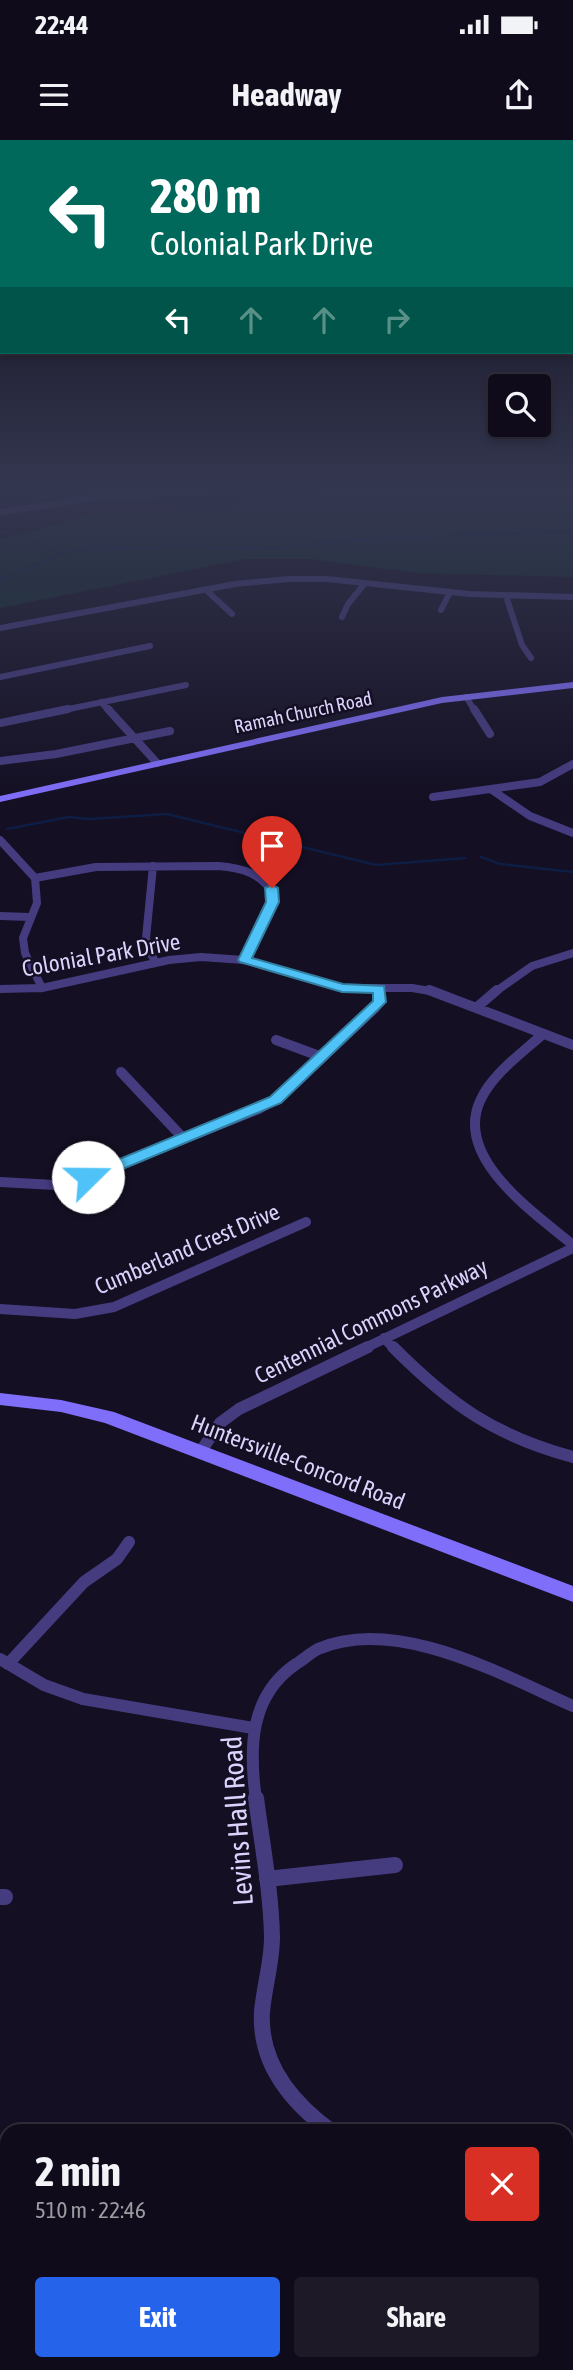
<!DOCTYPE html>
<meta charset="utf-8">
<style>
:root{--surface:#0f0b1a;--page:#1d1927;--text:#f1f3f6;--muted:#9b9ba2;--line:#2f2b39;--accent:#2563eb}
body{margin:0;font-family:"Asap Condensed",sans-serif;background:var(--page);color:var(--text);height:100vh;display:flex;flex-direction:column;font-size:26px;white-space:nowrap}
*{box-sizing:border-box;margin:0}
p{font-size:23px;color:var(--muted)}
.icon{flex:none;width:38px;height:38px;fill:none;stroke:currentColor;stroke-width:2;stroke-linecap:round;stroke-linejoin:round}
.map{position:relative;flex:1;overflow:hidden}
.drawer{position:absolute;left:0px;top:1984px;width:574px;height:247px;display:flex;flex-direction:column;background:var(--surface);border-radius:21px 21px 0 0;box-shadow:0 4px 10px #0003,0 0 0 2px var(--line)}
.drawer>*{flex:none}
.hud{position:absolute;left:0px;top:0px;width:574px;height:214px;box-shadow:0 4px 10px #0003,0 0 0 2px var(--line);background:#00695c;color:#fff;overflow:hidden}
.fabs{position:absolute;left:488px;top:234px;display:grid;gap:14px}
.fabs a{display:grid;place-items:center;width:63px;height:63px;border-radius:7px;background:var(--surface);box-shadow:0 4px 10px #0003,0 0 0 2px var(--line);font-size:35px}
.pin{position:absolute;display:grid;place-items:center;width:60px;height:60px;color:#fff;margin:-72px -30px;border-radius:50% 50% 50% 0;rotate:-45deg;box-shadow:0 0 7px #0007}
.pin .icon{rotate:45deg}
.me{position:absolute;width:77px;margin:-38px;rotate:68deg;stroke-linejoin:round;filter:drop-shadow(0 0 5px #0008)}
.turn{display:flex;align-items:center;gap:24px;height:147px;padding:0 35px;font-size:32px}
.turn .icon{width:91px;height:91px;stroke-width:2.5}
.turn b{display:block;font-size:49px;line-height:60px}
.lanes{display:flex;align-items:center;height:66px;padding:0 35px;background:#0003;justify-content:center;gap:35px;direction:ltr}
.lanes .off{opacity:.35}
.round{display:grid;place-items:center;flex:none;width:74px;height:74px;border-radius:7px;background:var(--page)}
.summary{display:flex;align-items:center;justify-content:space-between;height:119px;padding:0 35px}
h1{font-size:42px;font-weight:700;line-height:52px}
.action{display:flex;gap:14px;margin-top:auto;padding:14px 35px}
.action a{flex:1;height:80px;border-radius:7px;background:var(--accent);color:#fff;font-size:28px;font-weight:700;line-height:80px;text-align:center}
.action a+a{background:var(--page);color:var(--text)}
.status{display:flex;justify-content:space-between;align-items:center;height:49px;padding:0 35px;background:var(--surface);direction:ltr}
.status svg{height:19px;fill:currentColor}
header{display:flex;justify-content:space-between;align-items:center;height:91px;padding:0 35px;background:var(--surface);font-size:32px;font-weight:700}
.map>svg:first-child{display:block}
</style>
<div class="status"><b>22:44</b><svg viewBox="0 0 49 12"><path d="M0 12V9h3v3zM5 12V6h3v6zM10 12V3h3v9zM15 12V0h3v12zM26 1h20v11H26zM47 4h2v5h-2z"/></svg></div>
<header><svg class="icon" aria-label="menu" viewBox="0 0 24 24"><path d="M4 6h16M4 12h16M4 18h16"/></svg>Headway<svg class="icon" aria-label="share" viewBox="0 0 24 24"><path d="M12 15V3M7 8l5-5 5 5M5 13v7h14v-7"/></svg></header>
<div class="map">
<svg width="573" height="2230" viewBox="0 0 573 2230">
<rect width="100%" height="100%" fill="#140f23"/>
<!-- green -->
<path fill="#122b2d" d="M 377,348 L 385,348 L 390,354 L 447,348 L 573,348 L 573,437 L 417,433 L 312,419 L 245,419 L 0,468 L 0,399 L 90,375 L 176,370 L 378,350 Z"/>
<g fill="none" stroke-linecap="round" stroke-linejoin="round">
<!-- stream-far1 -->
<path stroke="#0e1d43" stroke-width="2" d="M 0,392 L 28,397 L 46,409 L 60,413
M 0,440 L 62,413 L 80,410 L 194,406 L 222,409 L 277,408 L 369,399 L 573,391"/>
<!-- stream -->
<path stroke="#0e1d43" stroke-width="2.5" d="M 7,689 L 69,677 L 89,679 L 167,674 L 376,725 L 465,718
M 481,717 L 500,724 L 573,732"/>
<!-- street-far4 -->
<path stroke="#453c80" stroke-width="6" d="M 0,372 L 94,358 L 233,348
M 206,450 L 232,474
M 506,456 L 522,505 L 531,518
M 441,470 L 450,452
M 342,477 L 348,464 L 365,443
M 0,488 L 235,444 L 288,439 L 327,439 L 469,454 L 573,457
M 0,537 L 150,506
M 466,557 L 475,571
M 101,562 L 109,571
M 59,571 L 186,545"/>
<!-- street-far3 -->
<path stroke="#453c80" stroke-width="8" d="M 108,569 L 157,623
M 474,569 L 490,594
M 0,583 L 68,569
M 0,621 L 56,614 L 170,591
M 492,650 L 530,676 L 573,693
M 433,657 L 540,642 L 573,624
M 0,700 L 35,738 L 37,763 L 23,798 L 25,813 L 42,848
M 153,726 L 146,798 L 148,809 L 156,823
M 35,738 L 96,727 L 218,726 C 243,728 261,733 274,755 L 244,820
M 0,776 L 29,777
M 0,849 L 42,848 L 169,820 L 201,817 L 244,820 L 342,848 L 412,848 L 436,852
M 380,849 L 380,852
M 495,852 L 532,826 L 573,813"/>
<!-- street-far2 -->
<path stroke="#453c80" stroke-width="10" d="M 429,850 L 573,905
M 476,868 L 497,850
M 543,894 C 522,913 492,934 480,961 C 454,1019 535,1073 573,1105
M 276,900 L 322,917
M 121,932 L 184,999
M 0,1042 L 55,1045 L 78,1041 L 259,969 L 285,953 L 376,867 L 380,862 L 380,850
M 0,1169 L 75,1174 L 114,1167 L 306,1082
M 384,1198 L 394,1208
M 365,1208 L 573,1108"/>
<!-- street-far1 -->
<path stroke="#453c80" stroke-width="12" d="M 393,1207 C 451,1265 493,1295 573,1317
M 201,1311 L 220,1283 L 239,1269 L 368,1207
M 0,1519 L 44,1545 L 83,1559 L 253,1588
M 8,1524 L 84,1442 L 117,1419 L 129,1402
M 256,1660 C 249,1609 249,1556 296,1524 C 303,1520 310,1513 318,1509 C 396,1475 502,1535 573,1566"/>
<!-- street -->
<path stroke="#453c80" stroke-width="16" d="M 256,1658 C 262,1704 271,1750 272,1797 C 272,1823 264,1847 262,1872 C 259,1924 292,1963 332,1992
M 267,1739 L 395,1725
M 0,1757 L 5,1757
M 567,2134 L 573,2119
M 567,2151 L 573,2155
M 0,2223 L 8,2230"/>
<!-- secondary -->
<path fill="#7f6ef9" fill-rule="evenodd" d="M 573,542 L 573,548 L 442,563 L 0,662 L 0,656 L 442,557 Z
M 0,1253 L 61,1260 L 114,1272 L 573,1446 L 573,1462 L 105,1283 L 61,1272 L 0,1265 Z"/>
</g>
<!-- sky -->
<linearGradient id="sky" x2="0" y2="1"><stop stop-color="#0b0813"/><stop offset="0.53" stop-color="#343750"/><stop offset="1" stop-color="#343750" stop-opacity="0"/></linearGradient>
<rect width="573" height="660" fill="url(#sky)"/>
<!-- route -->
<path fill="#4fc3f7" stroke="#337fa1" stroke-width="2" d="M 272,745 L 278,748 L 279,762 L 252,818 L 343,844 L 384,846 L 386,862 L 281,963 L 94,1041 L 83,1041 L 81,1037 L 83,1034 L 270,957 L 373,861 L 373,853 L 342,852 L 240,822 L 238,820 L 266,762 L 265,748 Z"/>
<g text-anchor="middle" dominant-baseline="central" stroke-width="5" stroke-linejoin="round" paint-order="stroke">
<!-- far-street labels -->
<g font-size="19" fill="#dcd3fd" stroke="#140f23">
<text transform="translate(303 572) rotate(-12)">Ramah Church Road</text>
</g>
<!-- street labels -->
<g font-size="23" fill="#dcd3fd" stroke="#140f23">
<text transform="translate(101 815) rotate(-10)">Colonial Park Drive</text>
<text transform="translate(187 1109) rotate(-23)">Cumberland Crest Drive</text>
<text transform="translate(371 1181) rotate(-26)">Centennial Commons Parkway</text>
<text transform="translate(298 1322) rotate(21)">Huntersville-Concord Road</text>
</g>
<!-- near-street labels -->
<g font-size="28" fill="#dcd3fd" stroke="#140f23">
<text transform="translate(237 1681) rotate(-94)">Levins Hall Road</text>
</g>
</g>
</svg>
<div class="fabs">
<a><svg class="icon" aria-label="search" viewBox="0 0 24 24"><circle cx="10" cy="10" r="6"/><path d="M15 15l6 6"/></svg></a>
</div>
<div class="pin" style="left:272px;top:748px;background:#d93025"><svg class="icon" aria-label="arrive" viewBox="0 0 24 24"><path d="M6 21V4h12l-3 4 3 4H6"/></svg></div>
<svg class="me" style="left:88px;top:1037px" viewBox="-20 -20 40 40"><circle r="19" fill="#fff"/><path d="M0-13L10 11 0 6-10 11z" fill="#4fc3f7"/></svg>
<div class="hud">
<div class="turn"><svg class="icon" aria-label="left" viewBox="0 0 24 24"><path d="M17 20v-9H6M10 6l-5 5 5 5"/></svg><div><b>280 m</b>Colonial Park Drive</div></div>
<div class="lanes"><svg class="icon" aria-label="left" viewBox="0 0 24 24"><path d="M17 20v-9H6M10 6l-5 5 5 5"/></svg><svg class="icon off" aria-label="ahead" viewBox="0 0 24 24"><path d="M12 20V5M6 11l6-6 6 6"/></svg><svg class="icon off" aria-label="ahead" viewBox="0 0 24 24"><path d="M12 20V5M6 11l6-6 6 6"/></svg><svg class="icon off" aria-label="right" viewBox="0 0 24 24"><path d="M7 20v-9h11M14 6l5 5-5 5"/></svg></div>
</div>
<section class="drawer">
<div class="summary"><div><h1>2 min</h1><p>510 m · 22:46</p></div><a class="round" style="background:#d93025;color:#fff"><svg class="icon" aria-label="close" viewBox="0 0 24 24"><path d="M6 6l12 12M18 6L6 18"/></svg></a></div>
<div class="action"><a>Exit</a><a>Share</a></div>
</section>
</div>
